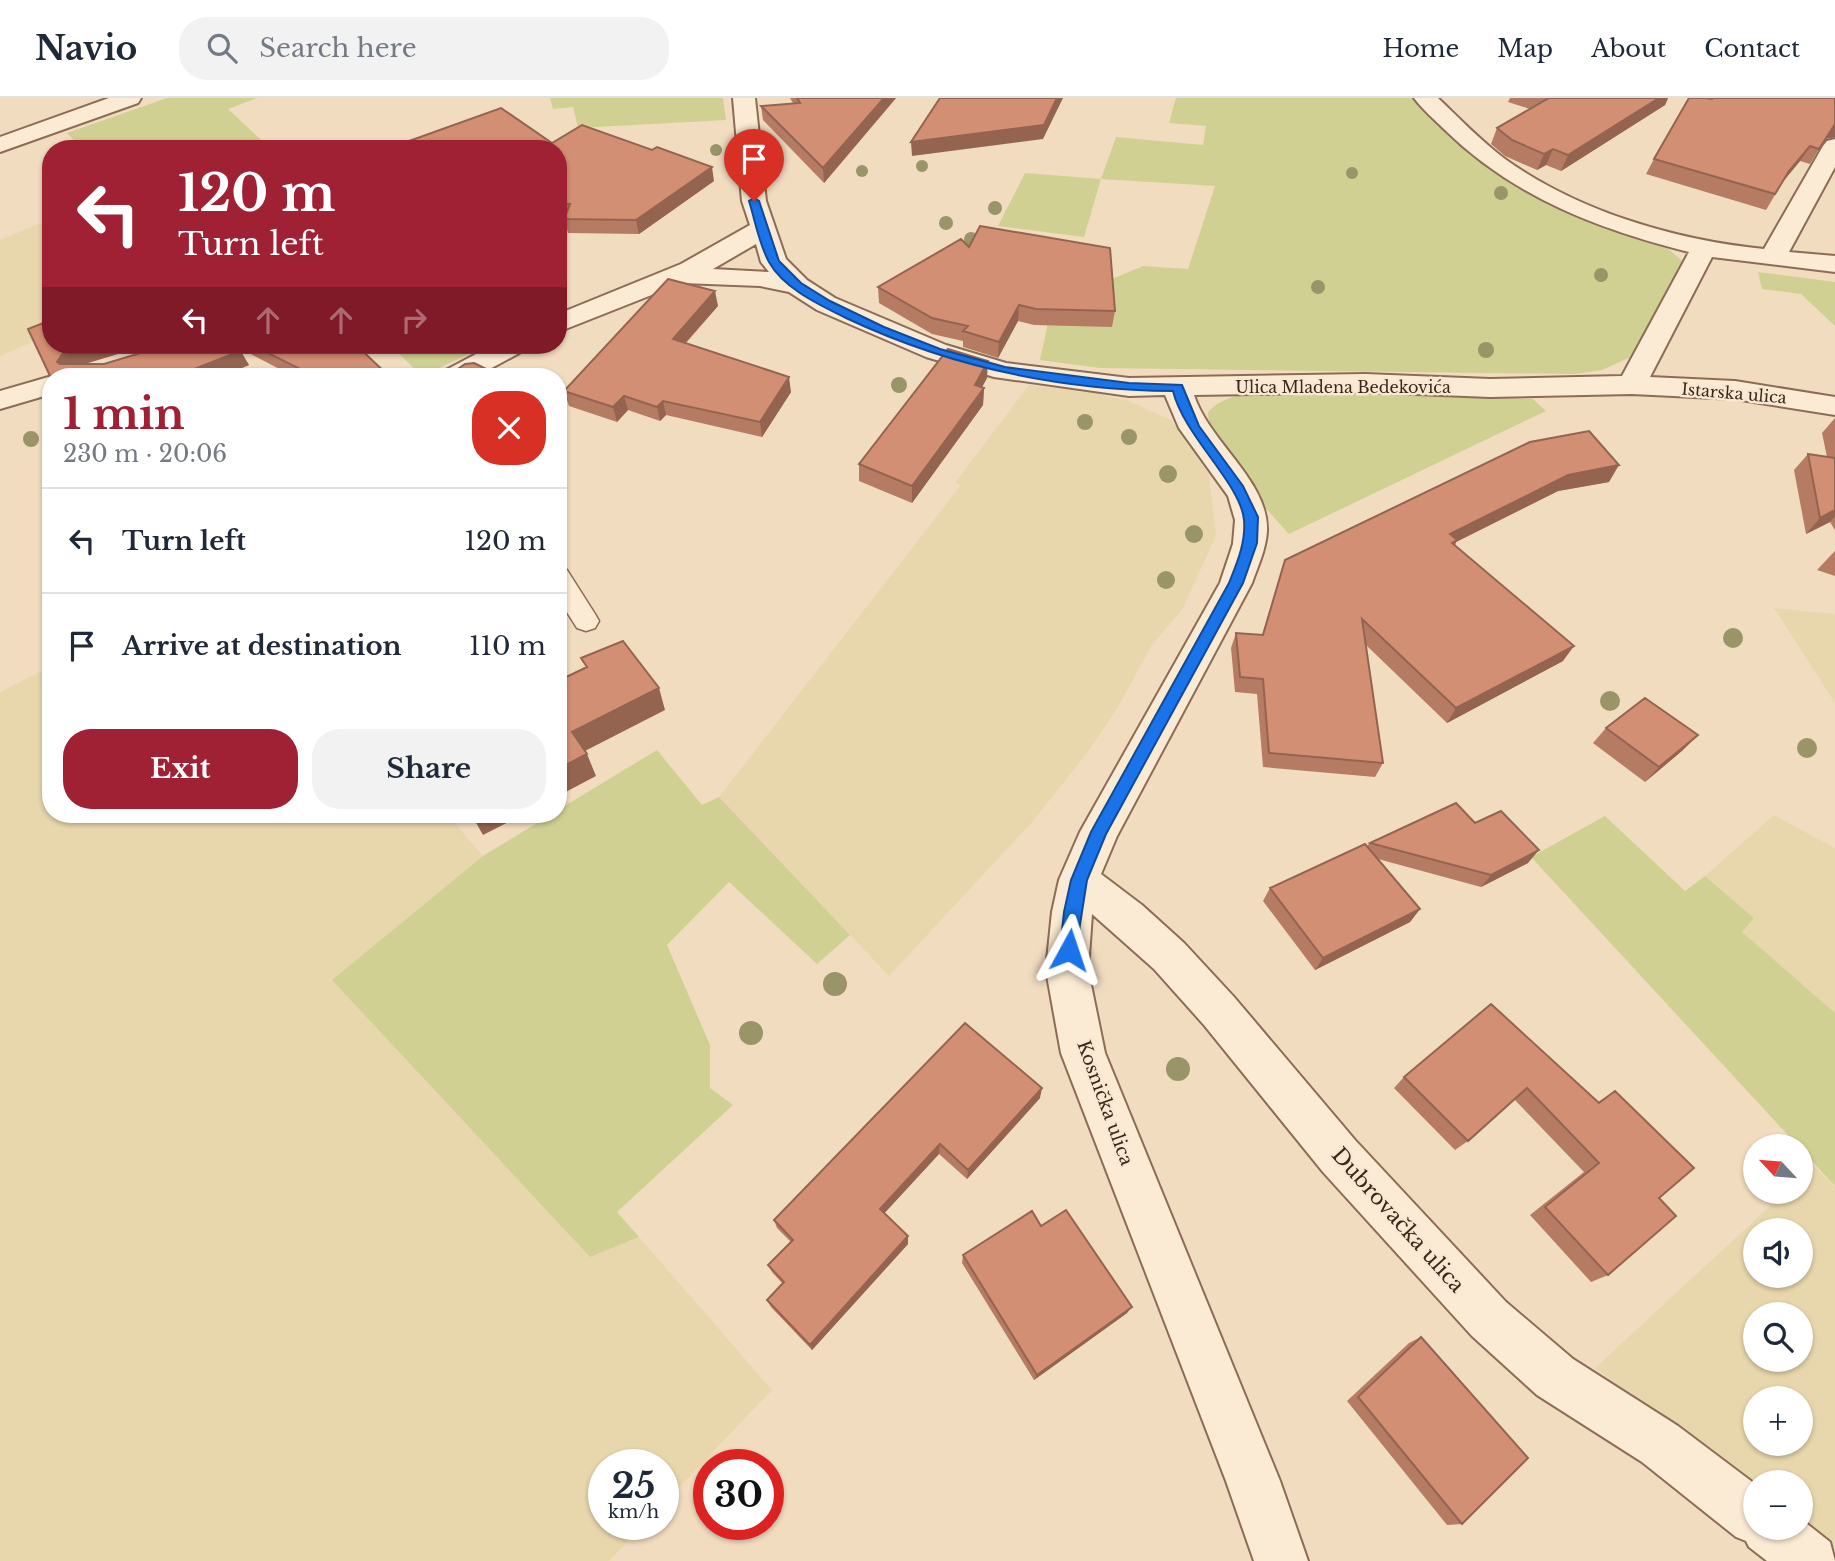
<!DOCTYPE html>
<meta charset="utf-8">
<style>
:root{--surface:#fff;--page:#f2f2f3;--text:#1f2937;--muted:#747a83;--line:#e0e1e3;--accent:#a02133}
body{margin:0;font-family:"Libre Baskerville",serif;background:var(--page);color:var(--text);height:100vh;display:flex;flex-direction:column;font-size:26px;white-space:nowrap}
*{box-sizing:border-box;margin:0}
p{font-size:23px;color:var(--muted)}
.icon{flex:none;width:38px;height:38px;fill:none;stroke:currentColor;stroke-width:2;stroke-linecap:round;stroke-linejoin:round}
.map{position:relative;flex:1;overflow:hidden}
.sheet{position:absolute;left:42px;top:270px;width:525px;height:455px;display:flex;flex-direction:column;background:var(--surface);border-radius:28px;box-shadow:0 2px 5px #0004}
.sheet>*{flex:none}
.hud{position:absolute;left:42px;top:42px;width:525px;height:214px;border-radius:28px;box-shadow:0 2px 5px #0004;background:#a02133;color:#fff;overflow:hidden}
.needle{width:46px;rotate:296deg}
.tools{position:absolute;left:1743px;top:1036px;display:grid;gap:14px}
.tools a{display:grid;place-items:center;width:70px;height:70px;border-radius:50%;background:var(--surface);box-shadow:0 2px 5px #0004;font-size:35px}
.speed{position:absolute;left:588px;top:1351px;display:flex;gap:14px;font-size:35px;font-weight:700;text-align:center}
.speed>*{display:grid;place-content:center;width:91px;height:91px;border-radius:50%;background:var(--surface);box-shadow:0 2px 5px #0004;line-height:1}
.speed small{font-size:18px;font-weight:400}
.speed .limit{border:10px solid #d22;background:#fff;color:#111}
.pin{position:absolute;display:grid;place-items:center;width:60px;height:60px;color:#fff;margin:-72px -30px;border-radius:50% 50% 50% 0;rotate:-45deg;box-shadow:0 0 7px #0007}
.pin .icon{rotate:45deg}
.me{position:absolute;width:77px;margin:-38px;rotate:5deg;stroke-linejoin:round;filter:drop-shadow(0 0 5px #0008)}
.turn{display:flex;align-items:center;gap:24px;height:147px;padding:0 21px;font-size:32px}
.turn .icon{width:91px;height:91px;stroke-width:2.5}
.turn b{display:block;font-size:49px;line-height:60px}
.lanes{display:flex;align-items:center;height:66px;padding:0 21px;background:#0003;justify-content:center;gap:35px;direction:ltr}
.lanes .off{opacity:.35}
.round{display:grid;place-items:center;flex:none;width:74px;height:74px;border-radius:28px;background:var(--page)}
.summary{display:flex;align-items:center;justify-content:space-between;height:119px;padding:0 21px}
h1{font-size:42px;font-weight:700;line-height:52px;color:var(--accent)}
.primary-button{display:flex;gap:14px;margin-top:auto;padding:14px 21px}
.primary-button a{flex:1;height:80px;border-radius:28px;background:var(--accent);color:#fff;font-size:28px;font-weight:700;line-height:80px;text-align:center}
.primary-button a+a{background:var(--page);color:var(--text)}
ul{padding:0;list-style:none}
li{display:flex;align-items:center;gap:21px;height:105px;padding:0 21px;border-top:2px solid var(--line)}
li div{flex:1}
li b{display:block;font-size:26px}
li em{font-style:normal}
header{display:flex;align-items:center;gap:42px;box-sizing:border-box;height:98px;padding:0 35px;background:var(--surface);border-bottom:2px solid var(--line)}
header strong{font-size:33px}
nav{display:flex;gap:38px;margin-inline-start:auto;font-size:24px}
.search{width:490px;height:63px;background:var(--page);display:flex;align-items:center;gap:18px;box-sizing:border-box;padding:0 24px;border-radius:28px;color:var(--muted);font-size:26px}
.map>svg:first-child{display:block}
</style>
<header>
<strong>Navio</strong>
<div class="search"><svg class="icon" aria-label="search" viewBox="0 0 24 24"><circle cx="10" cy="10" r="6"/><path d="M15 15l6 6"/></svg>Search here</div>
<nav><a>Home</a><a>Map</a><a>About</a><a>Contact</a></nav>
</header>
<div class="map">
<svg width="1835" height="1463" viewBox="0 0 1835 1463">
<rect width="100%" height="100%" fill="#f1dcc0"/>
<!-- farmland -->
<path fill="#e8d7ad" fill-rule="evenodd" d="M 51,121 L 51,236 L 0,258 L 0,142 Z
M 1029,287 L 1093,295 L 1129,303 L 1171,322 L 1209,377 L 1216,438 L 1182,512 L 1152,547 L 1118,609 L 1087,655 L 1033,723 L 889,878 L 719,699 L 961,387 L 955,385 Z
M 1774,510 L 1835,516 L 1835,605 Z
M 51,568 L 51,716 L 447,716 L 483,758 L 333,882 L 590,1159 L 639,1139 L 772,1292 L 663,1406 L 663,1367 L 604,1367 L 604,1426 L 644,1426 L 609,1463 L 0,1463 L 0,594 Z
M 1774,717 L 1835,750 L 1835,915 L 1741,834 L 1754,820 L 1705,778 Z
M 1813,1067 L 1835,1089 L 1835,1452 L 1801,1426 L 1801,1384 L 1755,1384 L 1755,1392 L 1595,1270 L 1785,1094 L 1801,1094 L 1801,1079 ZM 1755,1132 L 1801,1132 L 1801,1178 L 1755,1178 ZM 1755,1216 L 1801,1216 L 1801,1262 L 1755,1262 ZM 1755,1300 L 1801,1300 L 1801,1346 L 1755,1346 Z"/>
<!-- green -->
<path fill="#d0d093" d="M 167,0 L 257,0 L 228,11 L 271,51 L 82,51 L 67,35 Z
M 550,0 L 723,0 L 726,22 L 578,30 L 573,9 L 553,11 Z
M 1176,0 L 1414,0 C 1449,33 1483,70 1526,92 C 1571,115 1649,128 1682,163 L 1680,176 L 1661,205 L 1635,257 L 1602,272 L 1575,276 L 1100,270 L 1040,262 L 1052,206 L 1143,168 L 1188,171 L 1215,88 L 1101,81 L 1084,139 L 998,128 L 1025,75 L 1101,81 L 1116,39 L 1203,47 L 1206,28 L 1169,25 Z
M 1758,174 L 1835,184 L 1835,228 L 1801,196 L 1762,191 Z
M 390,247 L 488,247 L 422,278 Z
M 1317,294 L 1533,301 L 1546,313 L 1289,436 C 1268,414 1207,343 1208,314 C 1233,287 1284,295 1317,294 Z
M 657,652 L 702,707 L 719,699 L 850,837 L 817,866 L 729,784 L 667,847 L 710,947 L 710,990 L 733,1007 L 617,1114 L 639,1139 L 590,1159 L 332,882 L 483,758 L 552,716 L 558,716 L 558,712 Z
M 1605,718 L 1685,793 L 1705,778 L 1754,820 L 1742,834 L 1835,915 L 1835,1088 L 1531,759 Z"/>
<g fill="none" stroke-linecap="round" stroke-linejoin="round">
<!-- service casing -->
<g stroke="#8c6c56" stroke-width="3">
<path id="service" d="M 558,469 L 567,472 L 595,516 L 599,523 L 595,530 L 586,533 L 577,530 L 558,500 Z"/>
</g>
<!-- minor casing -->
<g stroke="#8c6c56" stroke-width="4">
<path id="minor" d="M 733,0 L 755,0 L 766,103 L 786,161 L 807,182 L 835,200 L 946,247 L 1006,265 L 1129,280 L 1365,276 L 1490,281 L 1622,278 L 1689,154 C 1597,131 1512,98 1444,31 C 1434,21 1422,11 1414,0 L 1438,0 C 1460,21 1481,43 1505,61 C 1579,114 1675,142 1764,151 L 1823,48 L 1827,43 L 1835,41 L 1835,69 L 1789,154 L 1835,158 L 1835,174 L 1712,159 L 1650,279 L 1735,283 L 1835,299 L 1835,317 L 1735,301 L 1632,296 L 1490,299 L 1365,294 L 1194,297 C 1209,344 1269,383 1267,433 C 1266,451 1258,468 1252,485 L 1117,738 L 1101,776 L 1142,807 L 1184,845 L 1234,899 L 1355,1042 L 1506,1204 L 1573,1261 L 1678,1328 L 1755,1386 L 1755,1430 L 1801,1430 L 1801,1421 L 1830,1444 L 1835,1463 L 1767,1463 L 1749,1449 L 1746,1443 L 1736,1439 L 1642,1364 L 1537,1297 L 1472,1238 L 1323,1074 L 1204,927 L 1154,871 L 1092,816 L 1088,872 L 1105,955 L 1280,1383 L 1308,1463 L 1254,1463 L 1226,1383 L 1061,955 L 1046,872 L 1052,814 L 1059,782 L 1080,734 L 1220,485 L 1233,446 L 1235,422 L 1228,398 L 1179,330 L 1165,297 L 1129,298 L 994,279 L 926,259 L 817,212 L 789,194 L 760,188 L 682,185 L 558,234 L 558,216 L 681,166 L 750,127 L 742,103 ZM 756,146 L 761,164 L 769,174 L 713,171 Z
M 493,247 L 527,247 L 523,253 L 477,278 L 442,278 L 446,272 Z
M 52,278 L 51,296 L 0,311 L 0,293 Z"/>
</g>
<!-- tertiary casing -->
<g stroke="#8c6c56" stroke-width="4">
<path id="tertiary" d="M 109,0 L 141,0 L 138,5 L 0,54 L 0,39 Z"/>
</g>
<!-- service -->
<use href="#service" fill="#fbebd4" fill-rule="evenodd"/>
<!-- minor -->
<use href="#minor" fill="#fbebd4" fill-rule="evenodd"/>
<!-- tertiary -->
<use href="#tertiary" fill="#fbebd4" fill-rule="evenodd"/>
</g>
<!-- trees -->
<g fill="#9a9469">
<circle cx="716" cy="52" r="6"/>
<circle cx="922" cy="68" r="6"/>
<circle cx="862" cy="73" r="6"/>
<circle cx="1352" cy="75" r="6"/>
<circle cx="1501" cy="95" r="7"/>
<circle cx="995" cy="110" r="7"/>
<circle cx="946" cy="125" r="7"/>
<circle cx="971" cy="141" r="7"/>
<circle cx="1601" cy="177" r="7"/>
<circle cx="1318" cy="189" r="7"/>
<circle cx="1486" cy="252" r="8"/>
<circle cx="899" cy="287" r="8"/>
<circle cx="1085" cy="324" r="8"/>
<circle cx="1129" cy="339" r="8"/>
<circle cx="31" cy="341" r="8"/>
<circle cx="1168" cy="376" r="9"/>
<circle cx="1194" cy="436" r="9"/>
<circle cx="1166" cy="482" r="9"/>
<circle cx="1733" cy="540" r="10"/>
<circle cx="1610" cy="603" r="10"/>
<circle cx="1807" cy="650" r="10"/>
<circle cx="835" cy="886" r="12"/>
<circle cx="751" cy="935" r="12"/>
<circle cx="1178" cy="971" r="12"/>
</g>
<!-- wall -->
<path fill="#b57b63" d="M 790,0 L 896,0 L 824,85 L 763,22 L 761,8 L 793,5 Z
M 1510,0 L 1668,0 L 1665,7 L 1561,73 L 1546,67 L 1537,72 L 1505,58 L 1491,46 L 1497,30 L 1530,11 L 1508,4 Z
M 1712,1 L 1835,39 L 1825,41 L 1810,66 L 1800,63 L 1782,85 L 1766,112 L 1646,76 L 1654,61 Z
M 552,45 L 714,83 L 639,136 L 568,135 L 564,120 L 558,120 L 558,51 L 399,51 L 398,47 Z
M 969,149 L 1115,213 L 1112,229 L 1034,227 L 1018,223 L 998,260 L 963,249 L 963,243 L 932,236 L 879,205 L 878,189 Z
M 718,208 L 686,245 L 791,294 L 762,339 L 666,317 L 660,323 L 628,312 L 617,324 L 569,308 L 564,293 Z
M 51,247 L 148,247 L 85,266 L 104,266 L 167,247 L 356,247 L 389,278 L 293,278 L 239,250 L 249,267 L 222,278 L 51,278 Z
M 987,280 L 982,289 L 984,290 L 983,307 L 912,405 L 859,383 L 859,366 Z
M 1835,320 L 1835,432 L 1830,424 L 1806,436 L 1794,372 L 1808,356 L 1827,359 L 1822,335 Z
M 1530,344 L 1609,384 L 1558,393 L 1456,444 L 1455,448 L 1563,563 L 1447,625 L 1366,547 L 1383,665 L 1375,679 L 1263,669 L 1257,596 L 1235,594 L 1231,550 L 1236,535 L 1262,537 L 1285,462 Z
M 1835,453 L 1835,478 L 1817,472 L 1832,456 Z
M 1606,630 L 1683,652 L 1645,684 L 1593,645 Z
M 1475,725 L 1528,765 L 1481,789 L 1378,761 L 1420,811 L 1410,824 L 1315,872 L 1263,803 L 1270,790 L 1367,748 L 1370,745 Z
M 1491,906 L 1598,1004 L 1615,993 L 1659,1100 L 1608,1177 L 1591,1184 L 1530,1117 L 1584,1074 L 1514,1001 L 1468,1043 L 1455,1052 L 1394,990 L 1404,979 Z
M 1040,1000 L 967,1081 L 939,1056 L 884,1115 L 908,1146 L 812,1252 L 771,1209 L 767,1202 L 783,1186 L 772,1174 L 768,1167 L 791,1144 L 777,1130 L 774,1122 Z
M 1041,1128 L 1127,1215 L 1034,1282 L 962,1165 L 963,1157 Z
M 1421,1239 L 1462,1426 L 1447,1427 L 1347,1303 L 1409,1245 Z"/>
<!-- shaded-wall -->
<path fill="#946450" d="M 884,0 L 896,0 L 824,85 L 823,70 Z
M 1057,0 L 1063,0 L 1043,41 L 912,58 L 911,44 Z
M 1659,0 L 1668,0 L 1665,7 L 1561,73 L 1568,57 Z
M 1835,26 L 1835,39 L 1825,41 Z
M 1810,48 L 1800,63 L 1779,88 L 1789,73 Z
M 1553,51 L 1546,67 L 1537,72 L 1544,56 Z
M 712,69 L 714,83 L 639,136 L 636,122 Z
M 715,193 L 718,208 L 676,255 L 673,241 Z
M 1019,207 L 1018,223 L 998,260 L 999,244 Z
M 90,247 L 148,247 L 73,269 L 67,278 L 57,264 L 63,255 Z
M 240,253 L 249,267 L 222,278 L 177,278 Z
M 988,263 L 987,280 L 975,302 L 984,290 L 983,307 L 912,405 L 912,388 L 975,287 Z
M 789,279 L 791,294 L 762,339 L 760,324 Z
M 624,298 L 628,312 L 617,324 L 613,309 Z
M 663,303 L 666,317 L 660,323 L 657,309 Z
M 1619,367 L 1609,384 L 1558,393 L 1456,444 L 1449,458 L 1450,436 L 1568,377 Z
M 1835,412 L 1835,418 L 1830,424 L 1806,436 L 1820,420 Z
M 1574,548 L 1563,563 L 1447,625 L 1456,610 Z
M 659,590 L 665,612 L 581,655 L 572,634 Z
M 1698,637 L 1683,652 L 1645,684 L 1659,669 Z
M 587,656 L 596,678 L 558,698 L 558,671 Z
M 471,716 L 524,716 L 483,737 Z
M 1539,752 L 1528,765 L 1481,789 L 1491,777 Z
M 1420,811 L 1410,824 L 1315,872 L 1323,860 Z
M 1042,990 L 1040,1000 L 967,1081 L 968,1072 Z
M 940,1046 L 939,1056 L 881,1119 L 880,1111 Z
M 908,1138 L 908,1146 L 812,1252 L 810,1247 Z
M 1132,1209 L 1127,1215 L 1034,1282 L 1037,1277 Z"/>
<!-- building -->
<path fill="#d38f73" stroke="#946450" stroke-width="2" d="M 797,0 L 884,0 L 823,70 L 761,8 L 800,5 Z
M 940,0 L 1057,0 L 1044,27 L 911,44 Z
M 1549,0 L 1659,0 L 1568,57 L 1553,51 L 1544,56 L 1512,42 L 1497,30 Z
M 1689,0 L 1706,0 L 1712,1 L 1713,0 L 1835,0 L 1835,26 L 1819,51 L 1810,48 L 1789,73 L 1775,96 L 1654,61 Z
M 501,10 L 552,45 L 582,27 L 652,52 L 657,49 L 712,69 L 636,122 L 564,121 L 570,106 L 558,106 L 558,51 L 402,51 L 398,47 Z
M 980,128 L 1110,150 L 1115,213 L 1036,211 L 1019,207 L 999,244 L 963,233 L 968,228 L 932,220 L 878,189 L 961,141 L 969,149 Z
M 668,181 L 715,193 L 673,241 L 789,279 L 760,324 L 663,303 L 657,309 L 624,298 L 613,309 L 564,293 Z
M 51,222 L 51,247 L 90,247 L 63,255 L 57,264 L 60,266 L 104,266 L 167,247 L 236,247 L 240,253 L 177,278 L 51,278 L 51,280 L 28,231 Z
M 252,247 L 356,247 L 389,278 L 314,278 Z
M 948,251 L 988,263 L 975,287 L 984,290 L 912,388 L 859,366 Z
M 474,265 L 494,275 L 546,277 L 545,278 L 448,278 L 465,266 Z
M 1589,333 L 1619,367 L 1568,377 L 1450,436 L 1457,442 L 1452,445 L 1574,548 L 1456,610 L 1362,521 L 1383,665 L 1269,655 L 1263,581 L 1240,579 L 1236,535 L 1263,537 L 1285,462 L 1530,344 Z
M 1808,356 L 1835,360 L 1835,412 L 1820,420 Z
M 623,543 L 659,590 L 572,634 L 587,656 L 558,671 L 558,583 L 587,569 L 581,560 Z
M 1645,600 L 1698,637 L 1659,669 L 1606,630 Z
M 1456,705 L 1475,725 L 1501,713 L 1539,752 L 1491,777 L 1370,745 Z
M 1365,746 L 1420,811 L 1323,860 L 1270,790 Z
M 1491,906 L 1599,1005 L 1615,993 L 1694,1070 L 1659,1100 L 1676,1118 L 1608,1177 L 1545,1109 L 1599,1065 L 1527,990 L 1468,1043 L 1404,979 Z
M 965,925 L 1042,990 L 968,1072 L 940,1046 L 880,1111 L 908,1138 L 810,1247 L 767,1202 L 784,1184 L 768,1167 L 793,1142 L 774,1122 Z
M 1066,1112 L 1132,1209 L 1037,1277 L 963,1157 L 1032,1113 L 1041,1128 Z
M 1421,1239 L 1528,1360 L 1462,1426 L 1358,1299 Z"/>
<!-- route -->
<path fill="#1a73e8" stroke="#114b97" stroke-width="2" d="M 754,100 L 759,103 L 779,163 L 801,185 L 830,203 L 884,229 L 940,251 L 1005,269 L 1129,285 L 1182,287 L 1199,328 L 1243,388 L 1258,419 L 1257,445 L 1243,485 L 1106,736 L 1087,782 L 1075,858 L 1069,860 L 1063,858 L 1060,852 L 1064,814 L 1071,782 L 1091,734 L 1229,485 C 1237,465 1246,444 1244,422 C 1241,386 1184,338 1173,293 C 1058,292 950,269 846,220 C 820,207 784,191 769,164 C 759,146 755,122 749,103 Z"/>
<g text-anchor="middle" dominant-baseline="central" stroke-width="5" stroke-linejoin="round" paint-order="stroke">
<!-- far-street labels -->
<g font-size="16" fill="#3b271c" stroke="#f8e8d1">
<text x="1343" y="289">Ulica Mladena Bedekovića</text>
<text transform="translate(1734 295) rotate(5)">Istarska ulica</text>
</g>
<!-- street labels -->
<g font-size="18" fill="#3b271c" stroke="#f8e8d1">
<text transform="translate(1105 1005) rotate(70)">Kosnička ulica</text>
</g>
<!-- near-street labels -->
<g font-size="21" fill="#3b271c" stroke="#f8e8d1">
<text transform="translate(1398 1122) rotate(48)">Dubrovačka ulica</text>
</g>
</g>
</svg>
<div class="tools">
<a><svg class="needle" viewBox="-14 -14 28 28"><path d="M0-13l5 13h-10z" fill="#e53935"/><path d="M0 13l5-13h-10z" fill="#747a83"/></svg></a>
<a><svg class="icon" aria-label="sound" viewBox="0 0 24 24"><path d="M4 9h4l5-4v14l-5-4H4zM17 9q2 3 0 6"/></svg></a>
<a><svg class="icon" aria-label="search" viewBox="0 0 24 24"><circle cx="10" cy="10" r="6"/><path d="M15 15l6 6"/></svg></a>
<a>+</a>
<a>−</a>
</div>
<div class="speed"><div>25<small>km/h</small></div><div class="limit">30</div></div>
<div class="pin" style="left:754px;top:103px;background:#d93025"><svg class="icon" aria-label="arrive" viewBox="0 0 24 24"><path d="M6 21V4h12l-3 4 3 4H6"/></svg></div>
<svg class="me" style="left:1069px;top:852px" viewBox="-20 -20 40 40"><path d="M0-17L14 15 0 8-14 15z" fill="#1a73e8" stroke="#fff" stroke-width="4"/></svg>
<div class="hud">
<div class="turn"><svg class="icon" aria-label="left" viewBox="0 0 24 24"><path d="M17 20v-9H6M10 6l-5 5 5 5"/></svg><div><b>120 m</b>Turn left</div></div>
<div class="lanes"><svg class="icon" aria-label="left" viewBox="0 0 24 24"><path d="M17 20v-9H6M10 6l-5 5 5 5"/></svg><svg class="icon off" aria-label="ahead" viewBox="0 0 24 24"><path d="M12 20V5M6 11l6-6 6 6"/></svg><svg class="icon off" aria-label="ahead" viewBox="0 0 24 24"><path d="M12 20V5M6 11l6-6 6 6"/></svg><svg class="icon off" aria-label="right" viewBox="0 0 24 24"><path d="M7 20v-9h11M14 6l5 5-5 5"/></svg></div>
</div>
<section class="sheet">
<div class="summary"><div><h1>1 min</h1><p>230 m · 20:06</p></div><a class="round" style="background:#d93025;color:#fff"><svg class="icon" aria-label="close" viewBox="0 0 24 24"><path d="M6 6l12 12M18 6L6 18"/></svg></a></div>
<ul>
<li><svg class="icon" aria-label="left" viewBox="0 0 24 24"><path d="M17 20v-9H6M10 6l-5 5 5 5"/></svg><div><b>Turn left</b></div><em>120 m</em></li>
<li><svg class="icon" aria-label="arrive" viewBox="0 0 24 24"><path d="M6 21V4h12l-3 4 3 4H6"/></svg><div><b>Arrive at destination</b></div><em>110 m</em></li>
</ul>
<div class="primary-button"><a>Exit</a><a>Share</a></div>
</section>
</div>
